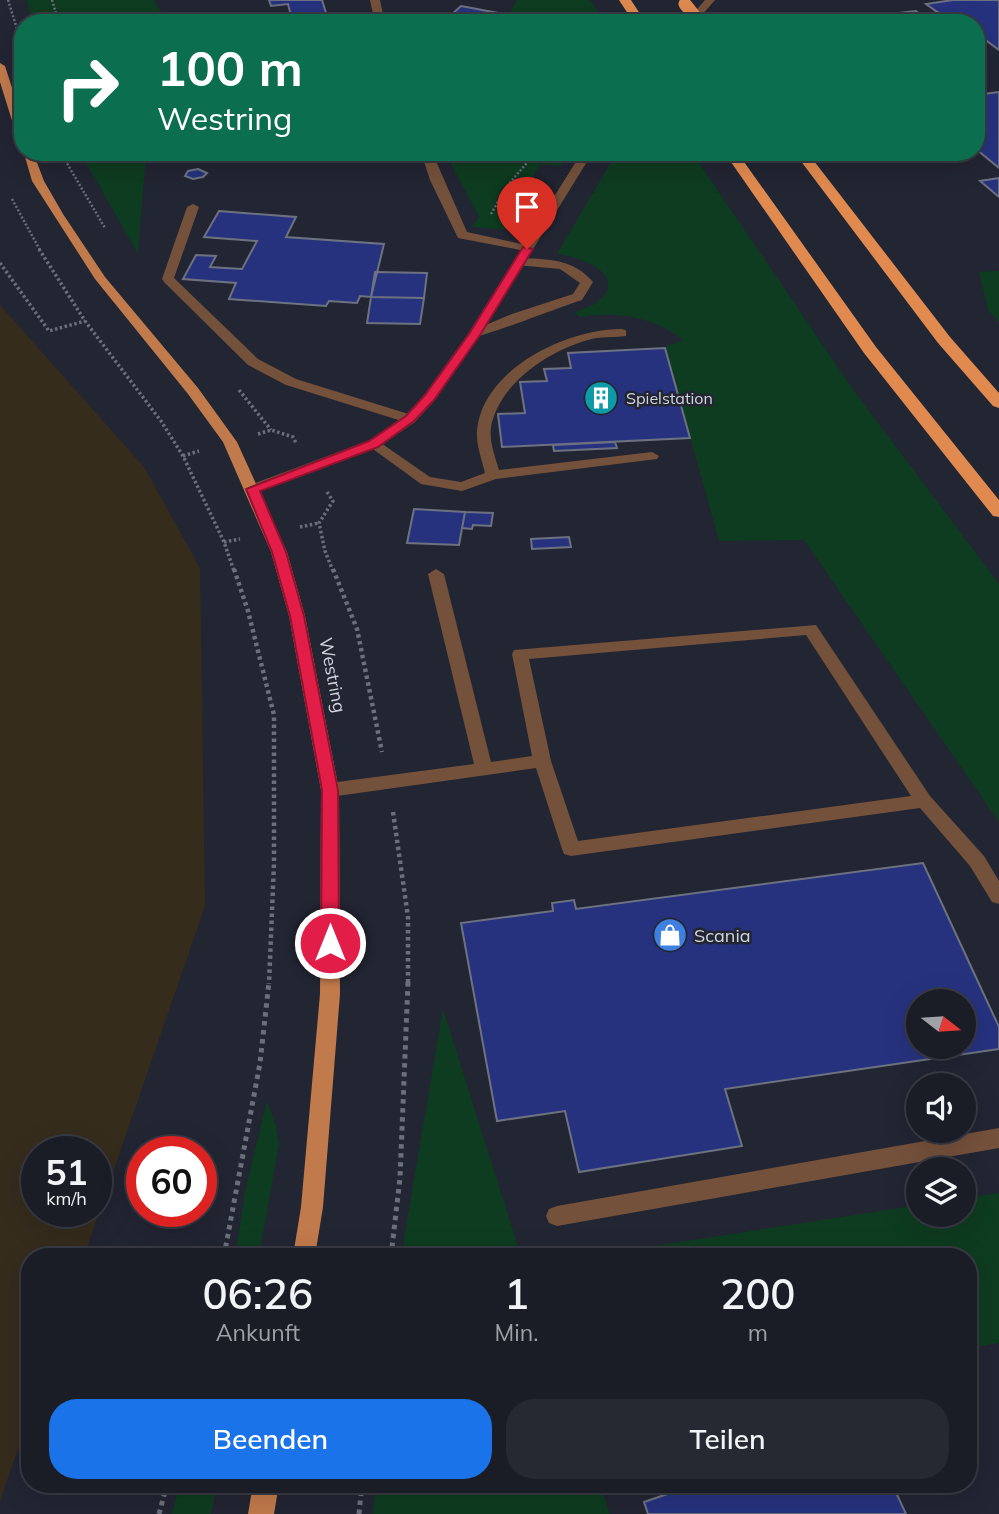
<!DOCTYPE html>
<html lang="de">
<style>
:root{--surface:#1a1c26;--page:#272932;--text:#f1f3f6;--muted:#9fa1a7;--line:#383a43;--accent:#1a73e8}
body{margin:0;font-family:Mulish,sans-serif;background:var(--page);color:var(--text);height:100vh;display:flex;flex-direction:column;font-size:26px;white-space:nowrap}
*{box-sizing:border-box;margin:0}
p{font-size:23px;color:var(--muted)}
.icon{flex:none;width:38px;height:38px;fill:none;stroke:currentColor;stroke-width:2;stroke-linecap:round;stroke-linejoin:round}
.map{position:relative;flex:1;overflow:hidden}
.panel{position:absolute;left:21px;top:1248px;width:956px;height:245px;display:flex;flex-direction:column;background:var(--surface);border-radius:28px;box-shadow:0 7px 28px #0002,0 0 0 2px var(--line)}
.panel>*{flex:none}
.top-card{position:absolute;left:14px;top:14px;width:971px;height:147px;border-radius:28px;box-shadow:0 7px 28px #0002,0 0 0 2px var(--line);background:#0b6e4f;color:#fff;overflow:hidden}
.needle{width:46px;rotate:107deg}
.controls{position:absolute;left:906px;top:989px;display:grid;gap:14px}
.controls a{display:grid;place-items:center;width:70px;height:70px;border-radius:50%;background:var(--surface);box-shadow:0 7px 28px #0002,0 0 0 2px var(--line);font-size:35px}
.speed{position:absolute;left:21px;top:1136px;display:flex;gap:14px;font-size:35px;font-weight:700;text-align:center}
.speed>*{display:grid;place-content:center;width:91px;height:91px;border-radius:50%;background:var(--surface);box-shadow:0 7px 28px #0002,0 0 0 2px var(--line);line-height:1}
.speed small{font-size:18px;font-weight:400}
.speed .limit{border:10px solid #d22;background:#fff;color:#111}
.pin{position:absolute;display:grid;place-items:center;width:60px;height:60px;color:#fff;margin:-72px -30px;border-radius:50% 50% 50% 0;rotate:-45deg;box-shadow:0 0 7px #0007}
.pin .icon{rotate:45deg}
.me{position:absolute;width:77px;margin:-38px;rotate:0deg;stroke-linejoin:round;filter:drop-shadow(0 0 5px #0008)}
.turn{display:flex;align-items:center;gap:24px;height:147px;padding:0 28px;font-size:32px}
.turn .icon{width:91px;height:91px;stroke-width:2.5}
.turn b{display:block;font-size:49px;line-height:60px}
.eta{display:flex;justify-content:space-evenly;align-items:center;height:119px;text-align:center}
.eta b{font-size:42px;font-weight:600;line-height:49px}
.primary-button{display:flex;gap:14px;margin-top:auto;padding:14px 28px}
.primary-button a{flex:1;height:80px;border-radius:28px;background:var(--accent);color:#fff;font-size:28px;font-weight:600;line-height:80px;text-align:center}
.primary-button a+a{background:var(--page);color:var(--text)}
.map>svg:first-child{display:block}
</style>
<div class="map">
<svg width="999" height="1514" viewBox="0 0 999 1514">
<rect width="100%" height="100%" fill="#222532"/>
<!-- industrial -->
<path fill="#352c1c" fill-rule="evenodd" d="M 0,305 L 144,467 L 200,568 L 205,906 L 84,1256 L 30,1256 L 30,1414 L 0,1501 ZM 37,1152 L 96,1152 L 96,1211 L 37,1211 Z"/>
<!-- green -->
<path fill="#0e3c20" d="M 27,0 L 154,0 L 167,23 L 32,23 Z
M 517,0 L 590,0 L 600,14 L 592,19 L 595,23 L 504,23 Z
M 80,152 L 146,152 L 138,254 L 85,161 Z
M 445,152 L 570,152 L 560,166 L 541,164 L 503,223 L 523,227 L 512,230 L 471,227 L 479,217 Z
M 617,152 L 669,152 L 669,159 L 695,157 L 854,391 L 999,584 L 999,822 L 804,540 L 719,541 L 665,347 L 683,340 C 654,317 616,311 580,317 L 574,313 C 581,309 593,306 599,301 C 630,273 576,256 557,254 Z
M 999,271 L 999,322 L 988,310 L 979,272 Z
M 443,1009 L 521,1256 L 401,1256 Z
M 267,1101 L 276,1126 L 279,1144 L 259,1256 L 235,1256 L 246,1187 Z
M 999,1193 L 999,1343 L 968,1348 L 968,1256 L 589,1256 L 919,1205 L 919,1214 L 964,1214 L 964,1198 Z
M 180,1484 L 217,1484 L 211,1514 L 172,1514 Z
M 376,1484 L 603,1484 L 601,1488 L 610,1514 L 373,1514 Z"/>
<!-- building -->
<path fill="#26327e" stroke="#6d7280" stroke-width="2" fill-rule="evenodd" d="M 269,0 L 322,0 L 326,13 L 291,16 L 288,4 L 271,6 Z
M 953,0 L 999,0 L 999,50 L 976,33 L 976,23 L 953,23 L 926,4 Z
M 461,6 L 498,13 L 488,23 L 442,23 Z
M 916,11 L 921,15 L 938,12 L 953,23 L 890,23 L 886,19 L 904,17 L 899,13 Z
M 999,92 L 999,168 L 976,149 L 976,95 Z
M 198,169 L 207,173 L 203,177 L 193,179 L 185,176 L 188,171 Z
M 999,178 L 999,197 L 980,181 Z
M 219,211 L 296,217 L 286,237 L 384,244 L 371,297 L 360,296 L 357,303 L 329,301 L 326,306 L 229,299 L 236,283 L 183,279 L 196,255 L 216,256 L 210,267 L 242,269 L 257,241 L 204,237 Z
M 375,272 L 427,273 L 424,298 L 371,297 Z
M 371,297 L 424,298 L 420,324 L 367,323 Z
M 665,348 L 690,438 L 502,447 L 498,414 L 525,413 L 520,382 L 547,381 L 544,369 L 571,368 L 568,353 Z
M 615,442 L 617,448 L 554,451 L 553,445 Z
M 414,509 L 465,512 L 459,545 L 407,543 Z
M 465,512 L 493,513 L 491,526 L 473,525 L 472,529 L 462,528 Z
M 569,537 L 571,547 L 532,549 L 531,539 Z
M 923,863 L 999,1027 L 999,1049 L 725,1089 L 742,1146 L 579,1172 L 565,1111 L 497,1121 L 461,923 L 553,911 L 552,903 L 574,900 L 576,909 ZM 919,1001 L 964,1001 L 964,1046 L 919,1046 Z
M 697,1484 L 892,1484 L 906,1514 L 648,1514 L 644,1502 Z"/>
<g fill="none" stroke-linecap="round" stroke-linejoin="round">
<!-- path-far3 -->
<path stroke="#6c6e7a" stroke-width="2.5" stroke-dasharray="2 2" stroke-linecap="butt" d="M 8,0 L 23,48
M 52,0 L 59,23
M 65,160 L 105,228
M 12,199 L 40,250
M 491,214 L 507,186 L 532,157 L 528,152"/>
<!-- path-far2 -->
<path stroke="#6c6e7a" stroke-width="3.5" stroke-dasharray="2.5 2.5" stroke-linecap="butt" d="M 39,249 L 85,321 L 161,421 L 183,456 L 224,542 L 234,571
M 0,263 L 49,331 L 85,321
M 239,390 L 271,430
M 258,434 L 271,430 L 293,437 L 296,443
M 183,456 L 199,451
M 327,492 L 333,501 L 319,523 L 325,551 L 333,571
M 300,527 L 319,523
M 224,542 L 240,539"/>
<!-- path-far1 -->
<path stroke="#6c6e7a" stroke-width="4.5" stroke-dasharray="3.5 3.5" stroke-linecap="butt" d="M 234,569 L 248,611 L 274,715 L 274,863 L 269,984
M 333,569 L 357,629 L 382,752
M 393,812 L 408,917 L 408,984"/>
<!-- path -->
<path stroke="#6c6e7a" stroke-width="5" stroke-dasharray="4.5 4.5" stroke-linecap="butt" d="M 224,1256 L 260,1063 L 269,982
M 391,1256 L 400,1178 L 408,982
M 159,1514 L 167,1484
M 359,1514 L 362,1484"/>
<!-- service -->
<path fill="#74513b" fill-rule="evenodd" d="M 370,0 L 380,0 L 385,23 L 375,23 Z
M 421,152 L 432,152 L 467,232 L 531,246 L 531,252 L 458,238 L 430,180 Z
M 193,204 L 199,207 L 174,278 L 258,359 L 296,379 L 415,416 L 415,422 L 405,422 L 286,385 L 248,365 L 164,282 L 162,279 L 187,207 Z
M 520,258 C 548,259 574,259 593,282 L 582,300 C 565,305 479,339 469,338 L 469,332 L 512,314 L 573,294 L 580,283 L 560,269 L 516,265 L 516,259 Z
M 621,329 L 626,330 L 626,336 C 613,338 600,336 588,340 C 548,351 499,384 491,427 C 489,441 495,457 499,470 L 652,452 L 659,456 L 657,459 L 496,479 L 462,491 L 421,484 L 366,444 L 368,441 L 378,441 L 430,477 L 461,482 L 485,473 C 482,460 476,445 477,431 C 482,369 567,329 621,329 Z
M 436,569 L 444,574 L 491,762 L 532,756 L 512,654 L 514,650 L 816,625 L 930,796 L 984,856 L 999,881 L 999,904 L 992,902 L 970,866 L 920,808 L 571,856 L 564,854 L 562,849 L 536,768 L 330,797 L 324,795 L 321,790 L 324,785 L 330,783 L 474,764 L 428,574 ZM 806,635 L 911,796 L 578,841 L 551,761 L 529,659 Z
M 999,1128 L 999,1148 L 557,1226 L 549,1223 L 546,1216 L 549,1209 L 557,1206 Z"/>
<!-- minor -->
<path fill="#74513b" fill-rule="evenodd" d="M 705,0 L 715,0 L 695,23 L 685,23 Z
M 582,152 L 593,152 L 480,335 L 435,400 L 415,422 L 378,447 L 257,492 L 247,492 L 245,489 L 247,486 L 368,441 L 405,416 L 425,394 L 468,334 Z"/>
<!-- primary -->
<path fill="#c17a4b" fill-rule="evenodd" d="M 0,63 L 5,66 L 23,122 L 23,143 L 18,140 L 0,82 Z
M 23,150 L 33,152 L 44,181 L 63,214 L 105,277 L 198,388 L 237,442 L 287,552 L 305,616 L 339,790 L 340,994 L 323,1207 L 315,1256 L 293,1256 L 301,1207 L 320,994 L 321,790 L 289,616 L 271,552 L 223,442 L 188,394 L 95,279 L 32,181 Z
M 253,1484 L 279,1484 L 274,1514 L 248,1514 Z"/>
<!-- motorway -->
<path fill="#e08a50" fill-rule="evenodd" d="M 619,0 L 631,0 L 646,23 L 634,23 Z
M 724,152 L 737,152 L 876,347 L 999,500 L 999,517 L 993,516 L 864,353 Z
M 794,152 L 807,152 L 950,337 L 999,393 L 999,408 L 993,406 L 938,343 Z"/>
<!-- motorway-bridge -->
<path stroke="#e08a50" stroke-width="13" d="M 685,4 L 700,23"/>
</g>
<!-- route -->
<path fill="#e11d48" stroke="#92132f" stroke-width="2" d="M 523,247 L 533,249 L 480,335 L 434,400 L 414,421 L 378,447 L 260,491 L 286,552 L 304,616 L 338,790 L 339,943 L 336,948 L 324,948 L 321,943 L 322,790 L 290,616 L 272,552 L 246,489 L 369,441 L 406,416 L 425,395 L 469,334 Z"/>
<!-- icons -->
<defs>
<g id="building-disc" transform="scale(1.75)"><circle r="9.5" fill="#0f9aa8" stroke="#222532"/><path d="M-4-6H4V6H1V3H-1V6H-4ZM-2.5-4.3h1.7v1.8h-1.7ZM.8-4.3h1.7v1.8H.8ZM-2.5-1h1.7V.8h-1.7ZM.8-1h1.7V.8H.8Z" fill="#fff"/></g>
<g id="shop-disc" transform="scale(1.75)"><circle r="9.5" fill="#3f7fe0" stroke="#222532"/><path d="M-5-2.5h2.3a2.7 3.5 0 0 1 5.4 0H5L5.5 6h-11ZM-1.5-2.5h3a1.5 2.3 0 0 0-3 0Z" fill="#fff"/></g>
</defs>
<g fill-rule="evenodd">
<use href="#building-disc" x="601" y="398"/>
<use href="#shop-disc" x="670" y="935"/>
</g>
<g text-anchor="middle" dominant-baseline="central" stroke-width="5" stroke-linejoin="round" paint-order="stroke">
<!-- far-poi labels -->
<g font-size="16" fill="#d3d5de" stroke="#222532" text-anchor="start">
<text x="626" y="398">Spielstation</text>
</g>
<!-- street labels -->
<g font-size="18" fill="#d3d5de" stroke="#222532">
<text transform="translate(333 675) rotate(79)">Westring</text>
</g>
<!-- poi labels -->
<g font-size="18" fill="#d3d5de" stroke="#222532" text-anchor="start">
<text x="694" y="935">Scania</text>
</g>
</g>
</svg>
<div class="controls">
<a><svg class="needle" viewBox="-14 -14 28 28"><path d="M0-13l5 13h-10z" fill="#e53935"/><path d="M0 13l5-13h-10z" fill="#9fa1a7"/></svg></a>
<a><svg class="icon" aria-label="sound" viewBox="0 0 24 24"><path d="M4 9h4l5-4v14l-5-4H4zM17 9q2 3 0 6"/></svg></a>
<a><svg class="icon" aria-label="layers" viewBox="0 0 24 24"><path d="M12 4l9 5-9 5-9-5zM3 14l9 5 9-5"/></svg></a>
</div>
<div class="speed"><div>51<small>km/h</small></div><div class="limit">60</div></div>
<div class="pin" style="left:527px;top:249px;background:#d93025"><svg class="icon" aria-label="arrive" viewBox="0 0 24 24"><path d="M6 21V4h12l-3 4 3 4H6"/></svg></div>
<svg class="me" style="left:330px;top:943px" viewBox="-20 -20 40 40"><circle r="17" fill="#e11d48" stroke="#fff" stroke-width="3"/><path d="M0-11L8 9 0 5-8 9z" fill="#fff"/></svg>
<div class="top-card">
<div class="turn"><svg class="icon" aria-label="right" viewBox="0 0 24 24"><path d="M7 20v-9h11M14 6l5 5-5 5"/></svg><div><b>100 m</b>Westring</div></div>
</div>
<section class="panel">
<div class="eta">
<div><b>06:26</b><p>Ankunft</p></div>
<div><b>1</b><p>Min.</p></div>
<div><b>200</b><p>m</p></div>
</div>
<div class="primary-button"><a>Beenden</a><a>Teilen</a></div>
</section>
</div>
